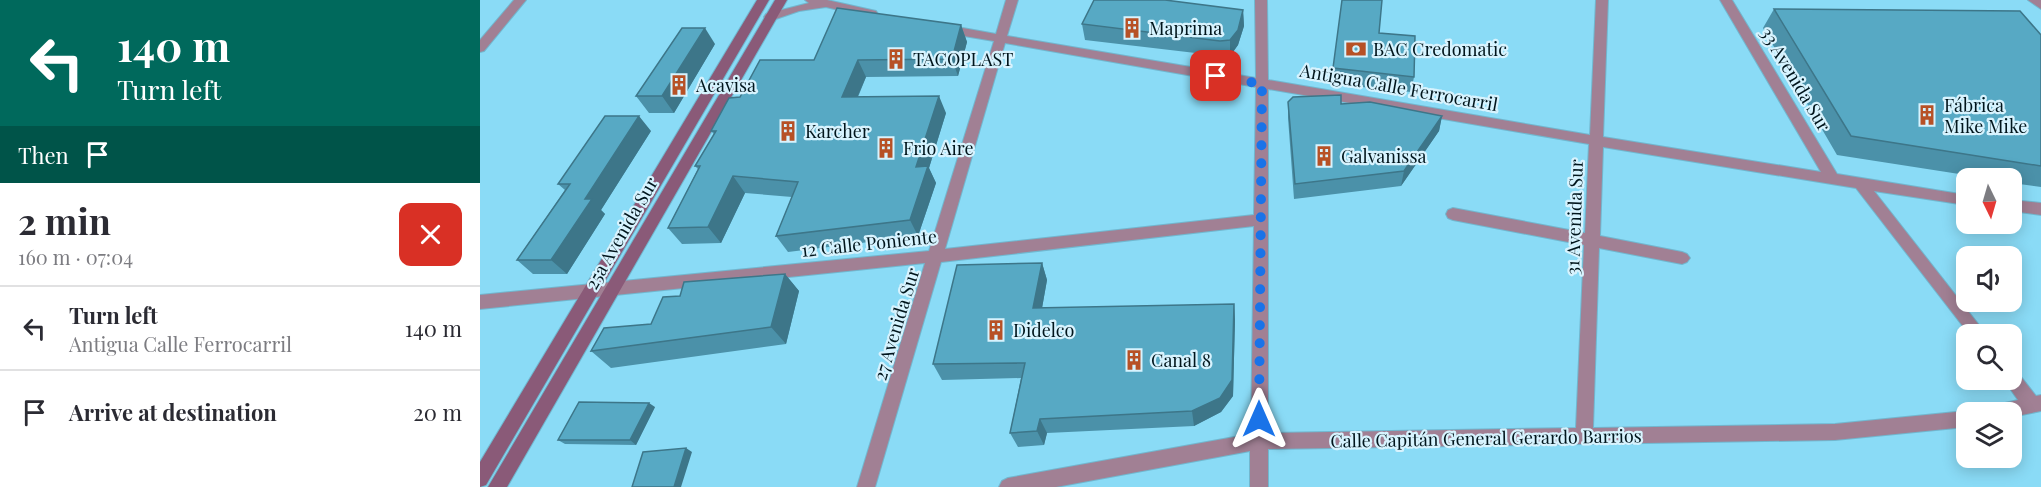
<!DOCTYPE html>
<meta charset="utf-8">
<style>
:root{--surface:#fff;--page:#f7f7f7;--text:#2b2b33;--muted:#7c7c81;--line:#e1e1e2}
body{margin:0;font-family:"Playfair Display",serif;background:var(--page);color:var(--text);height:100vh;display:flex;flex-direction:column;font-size:22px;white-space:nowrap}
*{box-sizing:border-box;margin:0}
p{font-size:20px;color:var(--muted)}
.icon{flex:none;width:33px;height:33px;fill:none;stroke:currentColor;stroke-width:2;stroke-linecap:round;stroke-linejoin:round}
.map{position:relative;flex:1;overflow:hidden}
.side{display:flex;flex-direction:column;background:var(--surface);width:480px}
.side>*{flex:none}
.hud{background:#00695c;color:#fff;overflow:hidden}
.needle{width:39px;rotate:175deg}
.controls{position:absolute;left:1476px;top:168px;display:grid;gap:12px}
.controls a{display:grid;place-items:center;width:66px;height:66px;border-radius:12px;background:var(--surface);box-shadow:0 3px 15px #0003;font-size:30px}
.pin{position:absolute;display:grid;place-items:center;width:51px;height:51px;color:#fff;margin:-26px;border-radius:12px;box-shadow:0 3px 9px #0006}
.me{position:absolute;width:66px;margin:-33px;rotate:0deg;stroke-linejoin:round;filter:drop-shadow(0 0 4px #0008)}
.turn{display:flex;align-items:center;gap:21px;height:126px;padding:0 18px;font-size:27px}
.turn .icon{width:78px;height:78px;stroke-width:2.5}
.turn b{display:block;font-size:42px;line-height:51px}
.then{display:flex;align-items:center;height:57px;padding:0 18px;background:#0003;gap:12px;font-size:22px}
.round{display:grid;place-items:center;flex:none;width:63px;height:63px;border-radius:12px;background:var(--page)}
.headline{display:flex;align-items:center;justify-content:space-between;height:102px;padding:0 18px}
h1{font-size:36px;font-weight:700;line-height:45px}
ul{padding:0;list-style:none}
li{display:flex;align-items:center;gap:18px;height:84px;padding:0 18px;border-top:2px solid var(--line)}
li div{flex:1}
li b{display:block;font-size:22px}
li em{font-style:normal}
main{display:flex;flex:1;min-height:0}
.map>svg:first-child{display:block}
</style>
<main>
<section class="side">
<div class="hud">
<div class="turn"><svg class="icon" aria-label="left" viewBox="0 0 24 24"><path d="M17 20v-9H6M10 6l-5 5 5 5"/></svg><div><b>140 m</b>Turn left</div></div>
<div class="then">Then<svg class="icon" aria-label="arrive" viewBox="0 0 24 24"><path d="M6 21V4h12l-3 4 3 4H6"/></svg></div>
</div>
<div class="headline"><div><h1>2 min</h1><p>160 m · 07:04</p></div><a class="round" style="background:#d93025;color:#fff"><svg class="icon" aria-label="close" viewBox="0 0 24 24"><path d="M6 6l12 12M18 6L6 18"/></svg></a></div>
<ul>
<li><svg class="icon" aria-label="left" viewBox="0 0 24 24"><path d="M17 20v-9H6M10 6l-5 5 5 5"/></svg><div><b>Turn left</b><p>Antigua Calle Ferrocarril</p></div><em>140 m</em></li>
<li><svg class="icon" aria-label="arrive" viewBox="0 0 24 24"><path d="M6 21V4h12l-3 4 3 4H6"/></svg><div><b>Arrive at destination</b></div><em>20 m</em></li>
</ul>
</section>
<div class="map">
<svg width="1561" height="487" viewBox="0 0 1561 487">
<rect width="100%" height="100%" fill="#8adbf6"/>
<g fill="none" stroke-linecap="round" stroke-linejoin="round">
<!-- street casing -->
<g stroke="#71b7cf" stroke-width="2">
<path id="street" d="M 34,0 L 46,0 L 4,51 L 0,52 L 0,40 Z
M 325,0 L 347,0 L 396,11 L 398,14 L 392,18 L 346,7 L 319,11 L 290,21 L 284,17 L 286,14 L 329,3 Z
M 526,0 L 538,0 L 527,36 L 776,78 L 775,0 L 787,0 L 788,80 L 1110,135 L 1116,0 L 1128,0 L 1123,137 L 1341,172 L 1240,0 L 1252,0 L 1357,174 L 1486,195 L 1486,205 L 1394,191 L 1506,334 L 1489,334 L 1376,188 L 1123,147 L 1120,236 L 1202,252 L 1207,254 L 1210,258 L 1207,262 L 1202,264 L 1119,248 L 1113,428 L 1355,424 L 1486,411 L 1490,412 L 1486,412 L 1486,427 L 1355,440 L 788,449 L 788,487 L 770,487 L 770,451 L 576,487 L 519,487 L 522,481 L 528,478 L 771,434 L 774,226 L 461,262 L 395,487 L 377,487 L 445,263 L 0,309 L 0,295 L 449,251 L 514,41 L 466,33 L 460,29 L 466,25 L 516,34 ZM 525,43 L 776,87 L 774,215 L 465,249 ZM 788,89 L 1109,144 L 1105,233 L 973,208 L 968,210 L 966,214 L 968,218 L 973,220 L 1104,245 L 1096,428 L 788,433 Z
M 1548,0 L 1561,0 L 1561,9 Z
M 1532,200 L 1561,203 L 1561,215 L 1532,211 Z
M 1532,371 L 1538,373 L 1556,396 L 1561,395 L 1561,411 L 1532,417 L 1532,412 L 1510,412 L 1512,406 L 1538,400 L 1524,380 L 1532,380 Z"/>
</g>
<!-- secondary casing -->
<g stroke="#71b7cf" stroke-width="2">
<path id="secondary" d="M 277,0 L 289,0 L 6,485 L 0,487 L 0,462 Z
M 295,0 L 307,0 L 27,487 L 8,487 Z"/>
</g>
<!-- street -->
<use href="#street" fill="#a18094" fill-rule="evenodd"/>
<!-- secondary -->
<use href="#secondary" fill="#8a5a78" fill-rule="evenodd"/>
</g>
<!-- wall -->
<path fill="#4b91a9" d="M 1294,9 L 1561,35 L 1561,187 L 1532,183 L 1532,178 L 1505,178 L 1357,155 L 1283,28 Z
M 763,10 L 764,26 L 758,45 L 750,56 L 741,56 L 605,40 L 602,24 Z
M 481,25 L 487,42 L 478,76 L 386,77 L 378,97 L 466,113 L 449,168 L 456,183 L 438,236 L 308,252 L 296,236 L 312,197 L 265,193 L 241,243 L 202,244 L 188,228 L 218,169 L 215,166 L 234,134 L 231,131 L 260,97 L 334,60 Z
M 235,44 L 194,113 L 169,113 L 156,96 Z
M 853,68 L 934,77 L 931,92 L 852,84 Z
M 808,102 L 861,104 L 962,116 L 959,131 L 921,186 L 814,199 L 808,118 Z
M 171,131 L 121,210 L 125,214 L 87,274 L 53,274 L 37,260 L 85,190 L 78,184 Z
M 562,263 L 567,280 L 562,308 L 754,304 L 755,320 L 753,396 L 741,412 L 714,426 L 567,433 L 564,445 L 538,447 L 530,433 L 541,378 L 462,380 L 453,364 Z
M 305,274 L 319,291 L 306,344 L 131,368 L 111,351 L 171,324 L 200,296 Z
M 175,407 L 156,445 L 85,444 L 78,440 Z"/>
<!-- shaded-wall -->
<path fill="#3d7689" d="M 763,10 L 764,26 L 758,45 L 750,56 L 750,40 Z
M 481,25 L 487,42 L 478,76 L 472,59 Z
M 225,28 L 235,44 L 194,113 L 182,96 Z
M 378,60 L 386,77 L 370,114 L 362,97 Z
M 459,96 L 466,113 L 449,168 L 456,183 L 438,236 L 430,220 L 436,167 Z
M 159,116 L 171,131 L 121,210 L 125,214 L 87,274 L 71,260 L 105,199 Z
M 962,116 L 959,131 L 921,186 L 924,171 Z
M 253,176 L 265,193 L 241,243 L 228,227 Z
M 562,263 L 567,280 L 559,325 L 553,308 Z
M 305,274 L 319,291 L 306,344 L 291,327 Z
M 754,304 L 755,320 L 753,396 L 741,412 L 714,426 L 712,411 Z
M 169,403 L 175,407 L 156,445 L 150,440 Z
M 560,419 L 567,433 L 564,445 L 557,431 Z
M 206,448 L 212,452 L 201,487 L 194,487 Z"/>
<!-- building -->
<path fill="#57a9c4" stroke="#3d7689" stroke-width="1.5" d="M 614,0 L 685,0 L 763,10 L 758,30 L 750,40 L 740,41 L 602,24 Z
M 862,0 L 902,0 L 899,33 L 935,36 L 934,77 L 853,68 Z
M 357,8 L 481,25 L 472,59 L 378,60 L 362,97 L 459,96 L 436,167 L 448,166 L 430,220 L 296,236 L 318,182 L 253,176 L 228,227 L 188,228 L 220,166 L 215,166 L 236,131 L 231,131 L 249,98 L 260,97 L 280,60 L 334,60 Z
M 1294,9 L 1540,11 L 1561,35 L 1561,166 L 1371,136 Z
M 202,28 L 225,28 L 182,96 L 156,96 Z
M 861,95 L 861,104 L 890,102 L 962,116 L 924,171 L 815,184 L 808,102 L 813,97 Z
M 125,116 L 159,116 L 105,199 L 112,199 L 71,260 L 37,260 L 90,184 L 78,184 Z
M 562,263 L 553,308 L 754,304 L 752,380 L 740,398 L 712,411 L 560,419 L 557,431 L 530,433 L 545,363 L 453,364 L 477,265 Z
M 305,274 L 291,327 L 111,351 L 124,328 L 171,324 L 183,297 L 200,296 L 204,282 Z
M 99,402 L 169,403 L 150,440 L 78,440 Z
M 206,448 L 194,487 L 152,487 L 163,452 Z"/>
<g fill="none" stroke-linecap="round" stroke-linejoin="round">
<!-- route -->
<path stroke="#1a73e8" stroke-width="10" stroke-dasharray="0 18" d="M 736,76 L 782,84 L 779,419"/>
</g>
<!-- icons -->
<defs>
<g id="building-bare" transform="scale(1.62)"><path d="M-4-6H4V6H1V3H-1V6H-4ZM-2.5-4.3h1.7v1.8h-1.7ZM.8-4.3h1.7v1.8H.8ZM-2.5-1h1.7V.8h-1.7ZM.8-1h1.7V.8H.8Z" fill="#b75126" stroke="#d7f3fe" stroke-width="2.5" paint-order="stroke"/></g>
<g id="bank-bare" transform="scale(1.62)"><path d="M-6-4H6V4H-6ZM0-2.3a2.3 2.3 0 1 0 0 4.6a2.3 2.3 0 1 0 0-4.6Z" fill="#b75126" stroke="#d7f3fe" stroke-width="2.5" paint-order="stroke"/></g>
</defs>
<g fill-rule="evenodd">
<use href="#building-bare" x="652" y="28"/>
<use href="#bank-bare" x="876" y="49"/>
<use href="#building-bare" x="416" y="59"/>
<use href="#building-bare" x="199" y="85"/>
<use href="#building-bare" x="1447" y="115"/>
<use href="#building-bare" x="308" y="131"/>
<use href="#building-bare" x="406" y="148"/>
<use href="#building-bare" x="844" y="156"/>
<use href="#building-bare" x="516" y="330"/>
<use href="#building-bare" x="654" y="360"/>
</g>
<g text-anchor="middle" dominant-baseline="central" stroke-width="4.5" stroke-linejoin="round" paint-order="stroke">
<!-- poi labels -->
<g font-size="18" fill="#00151c" stroke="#d7f3fe" text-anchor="start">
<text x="669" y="28">Maprima</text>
<text x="893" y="49">BAC Credomatic</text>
<text x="433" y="59">TACOPLAST</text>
<text x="216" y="85">Acavisa</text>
<text x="1464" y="105">Fábrica<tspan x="1464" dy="21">Mike Mike</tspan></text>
<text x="325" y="131">Karcher</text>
<text x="423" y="148">Frio Aire</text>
<text x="861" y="156">Galvanissa</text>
<text x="533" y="330">Didelco</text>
<text x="671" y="360">Canal 8</text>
</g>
<!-- street labels -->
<g font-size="18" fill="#00151c" stroke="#d7f3fe">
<text transform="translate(1316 79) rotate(59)">33 Avenida Sur</text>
<text transform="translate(919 87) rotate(10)">Antigua Calle Ferrocarril</text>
<text transform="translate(1094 217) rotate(-88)">31 Avenida Sur</text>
<text transform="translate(141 233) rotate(-60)">25a Avenida Sur</text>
<text transform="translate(389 243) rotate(-6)">12 Calle Poniente</text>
<text transform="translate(416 324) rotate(-73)">27 Avenida Sur</text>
<text transform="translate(1006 438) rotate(-1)">Calle Capitán General Gerardo Barrios</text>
</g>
</g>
</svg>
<div class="controls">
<a><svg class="needle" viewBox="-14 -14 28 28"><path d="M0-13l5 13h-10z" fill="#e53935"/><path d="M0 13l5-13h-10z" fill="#7c7c81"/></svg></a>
<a><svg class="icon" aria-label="sound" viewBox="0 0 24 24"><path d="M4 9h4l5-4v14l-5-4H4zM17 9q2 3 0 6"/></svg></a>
<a><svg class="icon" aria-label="search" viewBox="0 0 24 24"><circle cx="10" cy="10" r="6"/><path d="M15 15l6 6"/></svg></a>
<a><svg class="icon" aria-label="layers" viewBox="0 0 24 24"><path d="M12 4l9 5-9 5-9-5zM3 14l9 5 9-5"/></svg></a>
</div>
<div class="pin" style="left:736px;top:76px;background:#d93025"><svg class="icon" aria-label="arrive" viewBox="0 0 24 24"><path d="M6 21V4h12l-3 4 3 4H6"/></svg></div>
<svg class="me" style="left:779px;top:419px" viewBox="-20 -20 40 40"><path d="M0-17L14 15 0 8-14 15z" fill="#1a73e8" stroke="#fff" stroke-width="4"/></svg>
</div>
</main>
